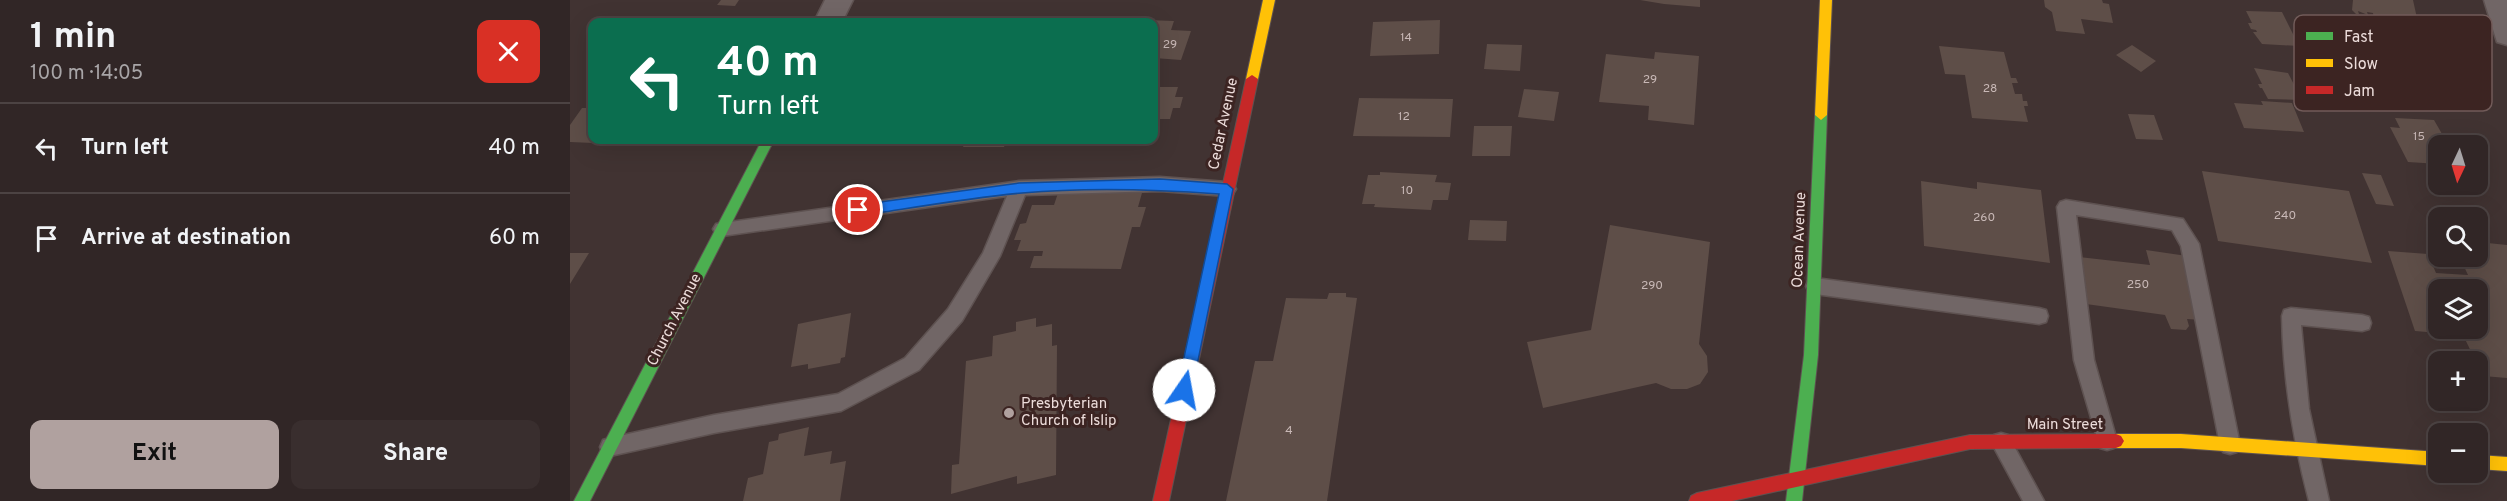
<!DOCTYPE html>
<meta charset="utf-8">
<style>
:root{--surface:#312626;--page:#392e2e;--text:#f1f3f6;--muted:#a8a5a7;--line:#4c4343;--accent:#b0a19f}
body{margin:0;font-family:Overpass,sans-serif;background:var(--page);color:var(--text);height:100vh;display:flex;flex-direction:column;font-size:22px;white-space:nowrap}
*{box-sizing:border-box;margin:0}
p{font-size:20px;color:var(--muted)}
.icon{flex:none;width:33px;height:33px;fill:none;stroke:currentColor;stroke-width:2;stroke-linecap:round;stroke-linejoin:round}
.map{position:relative;flex:1;overflow:hidden}
.panel{display:flex;flex-direction:column;background:var(--surface);width:570px}
.panel>*{flex:none}
.banner{position:absolute;left:18px;top:18px;width:570px;height:126px;border-radius:12px;box-shadow:0 6px 24px #0002,0 0 0 2px var(--line);background:#0b6e4f;color:#fff;overflow:hidden}
.needle{width:39px;rotate:184deg}
.controls{position:absolute;left:1858px;top:135px;display:grid;gap:12px}
.controls a{display:grid;place-items:center;width:60px;height:60px;border-radius:12px;background:var(--surface);box-shadow:0 6px 24px #0002,0 0 0 2px var(--line);font-size:30px}
.pin{position:absolute;display:grid;place-items:center;width:51px;height:51px;color:#fff;margin:-26px;border:3px solid #fff;border-radius:50%;box-shadow:0 2px 6px #0007}
.me{position:absolute;width:66px;margin:-33px;rotate:12deg;stroke-linejoin:round;filter:drop-shadow(0 0 4px #0008)}
.turn{display:flex;align-items:center;gap:21px;height:126px;padding:0 30px;font-size:27px}
.turn .icon{width:78px;height:78px;stroke-width:2.5}
.turn b{display:block;font-size:42px;line-height:51px}
.round{display:grid;place-items:center;flex:none;width:63px;height:63px;border-radius:12px;background:var(--page)}
.headline{display:flex;align-items:center;justify-content:space-between;height:102px;padding:0 30px}
h1{font-size:36px;font-weight:700;line-height:45px}
.action{display:flex;gap:12px;margin-top:auto;padding:12px 30px}
.action a{flex:1;height:69px;border-radius:12px;background:var(--accent);color:#111;font-size:24px;font-weight:700;line-height:69px;text-align:center}
.action a+a{background:var(--page);color:var(--text)}
ul{padding:0;list-style:none}
li{display:flex;align-items:center;gap:18px;height:90px;padding:0 30px;border-top:2px solid var(--line)}
li div{flex:1}
li b{display:block;font-size:22px}
li em{font-style:normal}
main{display:flex;flex:1;min-height:0}
.map>svg:first-child{display:block}
</style>
<main>
<section class="panel">
<div class="headline"><div><h1>1 min</h1><p>100 m · 14:05</p></div><a class="round" style="background:#d93025;color:#fff"><svg class="icon" aria-label="close" viewBox="0 0 24 24"><path d="M6 6l12 12M18 6L6 18"/></svg></a></div>
<ul>
<li><svg class="icon" aria-label="left" viewBox="0 0 24 24"><path d="M17 20v-9H6M10 6l-5 5 5 5"/></svg><div><b>Turn left</b></div><em>40 m</em></li>
<li><svg class="icon" aria-label="arrive" viewBox="0 0 24 24"><path d="M6 21V4h12l-3 4 3 4H6"/></svg><div><b>Arrive at destination</b></div><em>60 m</em></li>
</ul>
<div class="action"><a>Exit</a><a>Share</a></div>
</section>
<div class="map">
<svg width="1937" height="501" viewBox="0 0 1937 501">
<rect width="100%" height="100%" fill="#413332"/>
<!-- building -->
<path fill="#5e4e48" fill-rule="evenodd" d="M 151,0 L 169,0 L 165,6 L 147,5 Z
M 1070,0 L 1130,0 L 1130,7 L 1094,4 Z
M 1474,0 L 1532,0 L 1533,3 L 1539,4 L 1543,23 L 1511,19 L 1515,34 L 1486,31 L 1482,12 L 1475,7 Z
M 1783,0 L 1843,0 L 1852,41 L 1801,33 L 1799,25 L 1805,26 L 1803,13 L 1797,12 L 1798,15 L 1788,11 L 1789,14 L 1786,14 L 1782,10 Z
M 1676,11 L 1712,12 L 1729,46 L 1692,44 L 1683,32 L 1687,32 L 1686,30 L 1681,29 L 1678,23 L 1682,23 Z
M 576,20 L 604,21 L 601,30 L 621,31 L 611,60 L 584,58 L 584,22 L 575,22 Z
M 870,20 L 869,54 L 800,56 L 803,22 Z
M 917,44 L 952,45 L 950,71 L 914,69 Z
M 1562,45 L 1586,61 L 1571,72 L 1546,55 Z
M 1369,46 L 1434,52 L 1441,78 L 1446,78 L 1448,83 L 1442,83 L 1445,94 L 1452,94 L 1453,101 L 1457,101 L 1458,106 L 1454,106 L 1458,122 L 1402,118 L 1395,75 L 1375,74 Z
M 1085,52 L 1129,56 L 1124,125 L 1078,120 L 1079,106 L 1029,102 L 1036,54 L 1084,59 Z
M 1684,68 L 1718,73 L 1732,100 L 1698,99 L 1692,88 L 1690,88 L 1688,84 L 1692,84 Z
M 584,87 L 608,87 L 605,97 L 613,97 L 610,108 L 603,108 L 600,119 L 584,119 Z
M 954,89 L 989,92 L 984,121 L 948,117 Z
M 789,98 L 883,99 L 880,137 L 783,136 Z
M 1691,101 L 1722,103 L 1734,132 L 1674,128 L 1664,103 L 1693,105 Z
M 12,108 L 22,108 L 24,140 L 23,143 L 0,142 L 0,125 Z
M 1558,114 L 1584,115 L 1593,140 L 1566,139 Z
M 1825,118 L 1864,120 L 1879,146 L 1869,146 L 1869,164 L 1838,162 L 1820,127 L 1830,128 Z
M 904,126 L 942,126 L 940,156 L 902,156 Z
M 396,140 L 437,140 L 434,147 L 393,147 Z
M 1632,171 L 1779,191 L 1802,263 L 1648,241 Z
M 810,172 L 867,175 L 865,182 L 881,183 L 878,200 L 863,200 L 861,210 L 804,207 L 805,204 L 792,204 L 798,175 L 810,175 Z
M 1792,173 L 1811,175 L 1824,206 L 1806,204 Z
M 1351,181 L 1407,189 L 1407,182 L 1471,190 L 1480,263 L 1354,246 Z
M 488,193 L 572,193 L 568,207 L 576,207 L 570,227 L 562,227 L 551,269 L 460,268 L 464,256 L 472,256 L 473,251 L 447,251 L 451,240 L 444,240 L 450,224 L 456,223 L 462,205 L 484,205 Z
M 900,220 L 937,221 L 936,241 L 898,240 Z
M 1040,225 L 1140,242 L 1129,344 L 1137,356 L 1138,372 L 1130,384 L 1117,389 L 1101,389 L 1086,383 L 973,408 L 957,342 L 1021,330 Z
M 1908,242 L 1937,245 L 1937,378 L 1913,376 L 1893,335 L 1845,331 L 1818,251 L 1858,254 L 1866,273 L 1898,275 L 1889,256 L 1908,256 ZM 1869,290 L 1908,290 L 1908,328 L 1869,328 Z
M 1576,250 L 1617,256 L 1632,320 L 1617,319 L 1619,326 L 1616,330 L 1601,329 L 1595,315 L 1516,304 L 1509,257 L 1580,265 Z
M 0,253 L 19,253 L 0,284 Z
M 759,293 L 776,293 L 776,297 L 787,298 L 757,501 L 656,501 L 685,361 L 703,361 L 716,298 L 757,299 Z
M 281,313 L 275,357 L 271,358 L 270,363 L 238,369 L 238,364 L 221,367 L 228,324 Z
M 466,318 L 466,327 L 482,324 L 482,346 L 487,345 L 486,475 L 447,484 L 447,476 L 381,494 L 382,465 L 389,464 L 396,361 L 422,356 L 423,336 L 446,331 L 446,322 Z
M 239,427 L 234,456 L 262,451 L 260,464 L 276,461 L 270,501 L 173,501 L 178,478 L 193,474 L 199,442 L 208,440 L 209,434 Z"/>
<g fill="none" stroke-linecap="round" stroke-linejoin="round">
<!-- lane casing -->
<g stroke="#5e5251" stroke-width="3">
<path id="lane" d="M 590,177 L 657,182 L 663,184 L 666,189 L 663,194 L 657,196 L 590,191 L 455,195 L 430,256 L 392,321 L 349,370 L 271,411 L 144,433 L 40,456 L 33,454 L 30,447 L 33,440 L 40,438 L 144,415 L 268,394 L 335,358 L 378,309 L 413,253 L 437,196 L 152,236 L 146,234 L 143,229 L 146,224 L 449,181 Z
M 1496,200 L 1613,219 L 1629,244 L 1670,445 L 1667,452 L 1660,454 L 1653,452 L 1650,445 L 1611,246 L 1602,230 L 1506,215 L 1524,360 L 1547,441 L 1544,448 L 1537,450 L 1530,448 L 1504,360 L 1487,207 L 1490,202 Z
M 1245,278 L 1469,308 L 1476,310 L 1478,316 L 1476,322 L 1469,324 L 1245,294 L 1238,291 L 1236,286 L 1238,281 Z
M 1721,308 L 1792,315 L 1799,317 L 1801,323 L 1799,329 L 1792,331 L 1731,325 L 1739,409 L 1759,501 L 1739,501 C 1723,440 1713,379 1712,316 L 1714,310 Z
M 1431,433 L 1438,435 L 1474,501 L 1453,501 L 1421,442 L 1424,435 Z"/>
</g>
<!-- street casing -->
<g stroke="#5e5251" stroke-width="3">
<path id="street" d="M 255,0 L 283,0 L 272,22 L 244,22 Z
M 1914,0 L 1937,0 L 1937,45 L 1927,42 Z"/>
</g>
<!-- fast casing -->
<g stroke="#5e5251" stroke-width="2">
<path id="fast" d="M 1251,110 L 1257,115 L 1248,355 L 1232,501 L 1216,501 L 1234,355 L 1245,115 Z
M 192,140 L 204,140 L 20,501 L 4,501 Z"/>
</g>
<!-- slow casing -->
<g stroke="#5e5251" stroke-width="2">
<path id="slow" d="M 693,0 L 705,0 L 688,79 L 682,83 L 676,79 Z
M 1250,0 L 1262,0 L 1257,115 L 1251,120 L 1245,115 Z
M 1546,434 L 1611,434 L 1869,452 L 1869,466 L 1611,448 L 1546,448 L 1541,446 L 1538,441 L 1541,436 Z
M 1908,455 L 1937,457 L 1937,471 L 1908,469 Z"/>
</g>
<!-- jam casing -->
<g stroke="#5e5251" stroke-width="2">
<path id="jam" d="M 682,75 L 688,79 L 599,501 L 583,501 L 676,79 Z
M 1546,434 L 1551,436 L 1554,441 L 1551,446 L 1546,448 L 1400,449 L 1162,501 L 1119,501 L 1121,496 L 1127,493 L 1400,435 Z"/>
</g>
<!-- lane -->
<use href="#lane" fill="#716666" fill-rule="evenodd"/>
<!-- street -->
<use href="#street" fill="#716666" fill-rule="evenodd"/>
<!-- fast -->
<use href="#fast" fill="#4caf50" fill-rule="evenodd"/>
<!-- slow -->
<use href="#slow" fill="#ffc107" fill-rule="evenodd"/>
<!-- jam -->
<use href="#jam" fill="#c62828" fill-rule="evenodd"/>
</g>
<!-- route -->
<path fill="#1a73e8" stroke="#114b97" stroke-width="1.5" d="M 590,179 L 657,184 L 663,189 L 622,390 L 614,396 L 607,390 L 649,194 C 583,189 517,187 452,193 C 397,198 342,208 288,216 L 281,210 L 288,205 L 449,183 Z"/>
<!-- markers -->
<circle fill="#b0a19f" stroke="#3c2422" stroke-width="2" cx="439" cy="413" r="6"/>
<g text-anchor="middle" dominant-baseline="central" stroke-width="6" stroke-linejoin="round" paint-order="stroke">
<!-- number labels -->
<g font-size="12" fill="#c8b8b6">
<text x="836" y="38">14</text>
<text x="600" y="45">29</text>
<text x="1080" y="80">29</text>
<text x="1420" y="89">28</text>
<text x="834" y="117">12</text>
<text x="1849" y="137">15</text>
<text x="837" y="191">10</text>
<text x="1715" y="216">240</text>
<text x="1414" y="218">260</text>
<text x="1568" y="285">250</text>
<text x="1082" y="286">290</text>
<text x="719" y="431">4</text>
</g>
<!-- street labels -->
<g font-size="15" fill="#ecdcda" stroke="#3c2422">
<text transform="translate(654 124) rotate(-78)">Cedar Avenue</text>
<text transform="translate(1230 240) rotate(-88)">Ocean Avenue</text>
<text transform="translate(105 320) rotate(-63)">Church Avenue</text>
<text x="1495" y="425">Main Street</text>
</g>
<!-- poi labels -->
<g font-size="15" fill="#ecdcda" stroke="#3c2422" text-anchor="start">
<text x="451" y="404">Presbyterian<tspan x="451" dy="17">Church of Islip</tspan></text>
</g>
</g>
<!-- legend -->
<rect x="1724" y="15" width="198" height="96" rx="9" fill="#3c2422" stroke="#715b59" stroke-width="1.5"/>
<rect x="1736" y="32" width="27" height="8" fill="#4caf50"/>
<rect x="1736" y="59" width="27" height="8" fill="#ffc107"/>
<rect x="1736" y="86" width="27" height="8" fill="#c62828"/>
<g font-size="16" fill="#ecdcda">
<text x="1774" y="42">Fast</text>
<text x="1774" y="69">Slow</text>
<text x="1774" y="96">Jam</text>
</g>
</svg>
<div class="controls">
<a><svg class="needle" viewBox="-14 -14 28 28"><path d="M0-13l5 13h-10z" fill="#e53935"/><path d="M0 13l5-13h-10z" fill="#a8a5a7"/></svg></a>
<a><svg class="icon" aria-label="search" viewBox="0 0 24 24"><circle cx="10" cy="10" r="6"/><path d="M15 15l6 6"/></svg></a>
<a><svg class="icon" aria-label="layers" viewBox="0 0 24 24"><path d="M12 4l9 5-9 5-9-5zM3 14l9 5 9-5"/></svg></a>
<a>+</a>
<a>−</a>
</div>
<div class="pin" style="left:288px;top:210px;background:#d93025"><svg class="icon" aria-label="arrive" viewBox="0 0 24 24"><path d="M6 21V4h12l-3 4 3 4H6"/></svg></div>
<svg class="me" style="left:614px;top:390px" viewBox="-20 -20 40 40"><circle r="19" fill="#fff"/><path d="M0-13L10 11 0 6-10 11z" fill="#1a73e8"/></svg>
<div class="banner">
<div class="turn"><svg class="icon" aria-label="left" viewBox="0 0 24 24"><path d="M17 20v-9H6M10 6l-5 5 5 5"/></svg><div><b>40 m</b>Turn left</div></div>
</div>
</div>
</main>
